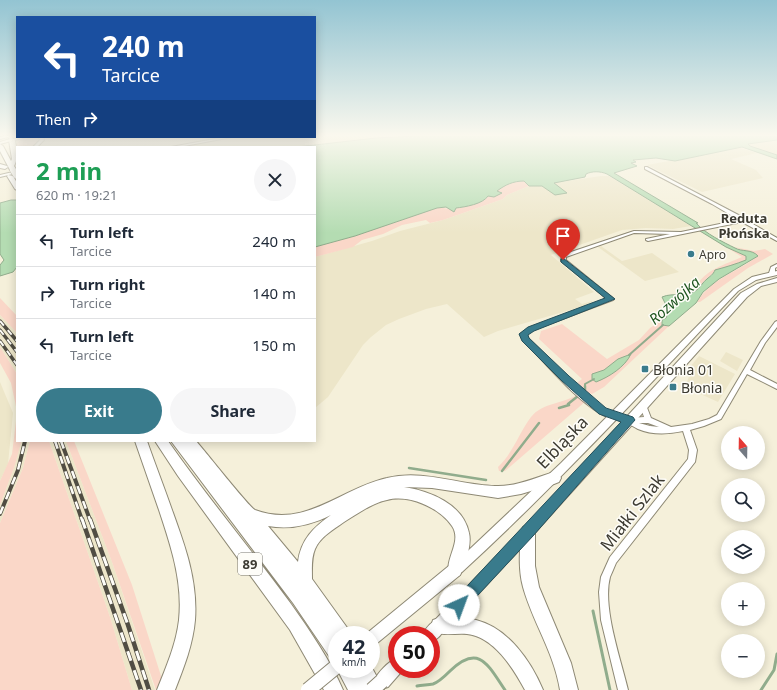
<!DOCTYPE html>
<meta charset="utf-8">
<style>
:root{--surface:#fff;--page:#f6f6f7;--text:#1f2937;--muted:#747a83;--line:#e0e1e3;--accent:#397b8c}
body{margin:0;font-family:"Noto Sans",sans-serif;background:var(--page);color:var(--text);height:100vh;display:flex;flex-direction:column;font-size:15px;white-space:nowrap}
*{box-sizing:border-box;margin:0}
p{font-size:13px;color:var(--muted)}
.icon{flex:none;width:22px;height:22px;fill:none;stroke:currentColor;stroke-width:2;stroke-linecap:round;stroke-linejoin:round}
.map{position:relative;flex:1;overflow:hidden}
.sheet{position:absolute;left:16px;top:146px;width:300px;height:296px;display:flex;flex-direction:column;background:var(--surface);border-radius:0px;box-shadow:0 2px 10px #0003}
.sheet>*{flex:none}
.guide{position:absolute;left:16px;top:16px;width:300px;height:122px;border-radius:0px;box-shadow:0 2px 10px #0003;background:#1a4fa0;color:#fff;overflow:hidden}
.needle{width:26px;rotate:340deg}
.controls{position:absolute;left:721px;top:426px;display:grid;gap:8px}
.controls a{display:grid;place-items:center;width:44px;height:44px;border-radius:50%;background:var(--surface);box-shadow:0 2px 10px #0003;font-size:20px}
.speed{position:absolute;left:328px;top:626px;display:flex;gap:8px;font-size:20px;font-weight:700;text-align:center}
.speed>*{display:grid;place-content:center;width:52px;height:52px;border-radius:50%;background:var(--surface);box-shadow:0 2px 10px #0003;line-height:1}
.speed small{font-size:10px;font-weight:400}
.speed .limit{border:6px solid #d22;background:#fff;color:#111}
.pin{position:absolute;display:grid;place-items:center;width:34px;height:34px;color:#fff;margin:-41px -17px;border-radius:50% 50% 50% 0;rotate:-45deg;box-shadow:0 0 4px #0007}
.pin .icon{rotate:45deg}
.me{position:absolute;width:44px;margin:-22px;rotate:43deg;stroke-linejoin:round;filter:drop-shadow(0 0 3px #0008)}
.turn{display:flex;align-items:center;gap:14px;height:84px;padding:0 20px;font-size:18px}
.turn .icon{width:52px;height:52px;stroke-width:2.5}
.turn b{display:block;font-size:28px;line-height:34px}
.then{display:flex;align-items:center;height:38px;padding:0 20px;background:#0003;gap:8px;font-size:15px}
.round{display:grid;place-items:center;flex:none;width:42px;height:42px;border-radius:21px;background:var(--page)}
.summary{display:flex;align-items:center;justify-content:space-between;height:68px;padding:0 20px}
h1{font-size:24px;font-weight:700;line-height:30px;color:#1e9e55}
.button{display:flex;gap:8px;margin-top:auto;padding:8px 20px}
.button a{flex:1;height:46px;border-radius:24px;background:var(--accent);color:#fff;font-size:16px;font-weight:700;line-height:46px;text-align:center}
.button a+a{background:var(--page);color:var(--text)}
ul{padding:0;list-style:none}
li{display:flex;align-items:center;gap:12px;height:52px;padding:0 20px;border-top:1px solid var(--line)}
li div{flex:1}
li b{display:block;font-size:15px}
li em{font-style:normal}
.map>svg:first-child{display:block}
</style>
<div class="map">
<svg width="777" height="690" viewBox="0 0 777 690">
<rect width="100%" height="100%" fill="#f5f0da"/>
<!-- built -->
<path fill="#ede6c9" d="M 315,136 L 383,137 L 376,137 L 376,139 L 297,147 L 180,147 L 236,137 Z
M 777,140 L 777,155 L 750,146 L 747,144 Z
M 740,148 L 757,153 L 731,159 L 756,170 L 763,178 L 702,192 L 647,165 Z
M 601,176 L 609,176 L 691,226 L 673,229 L 646,228 L 622,230 L 551,255 L 594,292 L 575,299 L 582,304 L 592,301 L 592,302 L 584,306 L 498,331 L 484,337 L 447,304 L 426,309 L 399,319 L 386,325 L 371,337 L 363,345 L 328,397 L 315,408 L 315,257 L 372,241 L 400,231 L 443,220 L 503,199 L 507,195 L 529,186 L 542,186 L 555,195 L 566,193 L 554,183 Z
M 601,246 L 622,261 L 652,253 L 679,272 L 645,281 L 598,247 Z
M 0,315 L 17,333 L 17,374 L 0,347 Z
M 726,352 L 743,360 L 737,371 L 720,361 Z
M 699,356 L 735,374 L 718,402 L 685,387 L 690,374 L 686,372 Z
M 0,382 L 13,413 L 8,464 L 0,481 Z
M 21,441 L 30,441 L 23,468 L 0,523 L 0,505 L 14,468 Z
M 49,441 L 66,441 L 112,562 L 155,690 L 132,690 L 110,617 Z"/>
<!-- green -->
<path fill="#fad7c8" d="M 26,137 L 38,137 L 39,140 L 33,147 L 17,147 L 17,141 L 16,141 Z
M 524,181 L 529,186 L 507,195 L 503,199 L 443,220 L 430,223 L 426,220 L 402,225 L 383,234 L 362,240 L 353,247 L 315,257 L 315,247 L 355,236 L 437,208 C 443,207 447,209 453,209 C 459,209 485,202 488,196 L 501,193 L 496,191 L 513,182 Z
M 726,247 L 746,256 L 746,260 C 737,264 728,266 719,269 C 714,271 705,281 700,285 C 696,295 683,295 674,294 L 682,293 L 696,288 C 702,271 726,264 742,257 Z
M 734,247 L 754,251 L 765,249 L 773,254 L 748,268 L 700,302 L 697,302 C 713,277 736,273 758,256 Z
M 0,298 L 17,316 L 17,333 L 0,315 Z
M 662,320 L 661,324 L 664,326 L 669,326 L 604,387 L 592,394 L 586,392 L 579,385 L 578,382 L 582,379 L 539,339 L 541,331 L 562,324 L 607,359 L 639,340 L 650,328 Z
M 0,347 L 17,374 L 17,411 L 11,383 L 0,363 Z
M 578,394 L 586,401 L 505,471 L 499,471 L 498,467 C 513,453 519,433 531,417 C 543,402 564,404 578,394 Z
M 17,413 L 17,441 L 21,441 L 21,443 L 14,468 L 0,505 L 0,481 L 12,454 Z
M 30,441 L 49,441 L 110,617 L 132,690 L 0,690 L 0,523 L 23,468 Z
M 66,441 L 74,441 L 132,585 L 162,679 L 156,690 L 112,562 Z"/>
<!-- water -->
<path fill="#b4dcb2" stroke="#90ac8c" d="M 415,136 L 777,136 L 777,140 L 748,144 L 750,146 L 777,155 L 777,159 L 742,147 L 675,161 L 656,158 L 633,160 L 636,162 L 631,163 L 637,166 L 614,173 L 698,223 L 696,223 C 706,234 723,242 735,248 C 742,252 752,249 758,256 L 719,279 L 703,292 L 696,303 L 669,326 L 662,325 L 662,320 L 666,318 L 669,311 L 662,297 C 673,292 689,298 698,289 C 701,286 703,282 707,279 C 710,276 713,275 715,270 C 726,267 736,264 746,260 L 746,256 L 726,247 L 607,174 C 600,171 592,171 586,174 L 585,177 L 554,183 L 567,193 L 555,195 L 542,186 L 529,186 L 524,181 C 513,181 505,185 497,191 L 502,193 L 494,197 L 488,196 C 483,204 465,207 456,208 L 454,212 L 446,207 L 437,208 L 355,236 L 315,247 L 315,147 L 297,147 L 376,138 Z
M 11,200 L 17,200 L 17,267 L 13,272 L 0,276 L 0,265 L 4,260 L 0,254 L 0,203 Z
M 631,354 C 625,367 609,377 596,382 L 592,379 L 592,374 L 604,370 L 618,359 Z"/>
<g fill="none" stroke-linecap="round" stroke-linejoin="round">
<!-- stream-far2 -->
<path stroke="#90ac8c" stroke-width="2" d="M 629,355 L 663,325
M 585,387 L 585,384 L 594,379"/>
<!-- stream-far1 -->
<path stroke="#90ac8c" stroke-width="2.5" d="M 585,386 L 585,390
M 559,408 L 569,405 L 568,404 L 578,396
M 409,468 L 486,480
M 502,471 L 539,423"/>
<!-- stream -->
<path stroke="#90ac8c" stroke-width="3" d="M 593,611 L 610,690
M 417,686 C 422,685 428,685 433,684 C 439,682 445,676 450,671 C 479,643 488,665 505,690
M 761,690 L 774,670 L 777,654"/>
<!-- minor casing -->
<g stroke="#8e8975" stroke-width="2">
<path id="minor" d="M 39,137 L 43,137 L 44,140 L 37,147 L 33,147 L 40,140 Z
M 225,137 L 232,137 L 179,147 L 171,147 Z
M 645,167 L 647,167 L 746,219 L 746,220 L 777,238 L 777,241 L 742,222 L 648,241 L 646,240 L 646,239 L 670,234 L 634,233 L 566,257 L 566,260 L 614,299 L 613,300 L 533,330 L 526,335 L 528,338 L 574,384 L 604,409 L 612,413 L 630,418 L 644,417 L 640,405 L 641,403 L 643,402 L 645,403 L 646,405 L 651,418 L 671,427 L 692,424 L 709,419 L 717,415 L 761,341 L 775,322 L 777,321 L 777,327 L 765,343 L 750,370 L 777,384 L 777,389 L 747,374 L 721,419 L 704,426 L 690,430 L 697,450 L 695,462 L 616,563 C 614,568 612,572 610,577 C 602,607 621,660 628,690 L 618,690 L 601,620 L 599,592 L 601,577 L 610,557 L 688,459 L 689,450 L 683,431 C 669,434 652,435 638,429 C 634,427 631,425 627,423 C 619,419 609,419 601,414 C 572,396 546,364 523,340 L 520,334 L 529,328 L 607,299 L 561,261 L 561,260 L 562,255 L 634,231 L 681,232 L 739,220 L 712,204 L 645,169 ZM 639,423 L 648,423 L 659,427 L 650,426 Z
M 17,171 L 17,173 L 0,177 L 0,175 Z
M 777,264 L 777,267 L 775,268 L 775,273 L 772,275 L 770,274 L 769,273 L 771,267 Z"/>
</g>
<!-- tertiary casing -->
<g stroke="#8e8975" stroke-width="2">
<path id="tertiary" d="M 4,136 L 11,136 L 13,139 L 26,137 L 0,144 L 0,142 L 10,139 L 8,137 L 0,139 L 0,137 Z"/>
</g>
<!-- secondary casing -->
<g stroke="#8e8975" stroke-width="2">
<path id="secondary" d="M 777,271 L 777,275 L 756,280 L 738,291 C 648,386 559,483 462,572 L 458,574 L 454,572 L 452,568 L 454,564 L 561,463 L 734,289 L 752,277 Z
M 777,278 L 777,282 L 761,286 L 747,297 L 532,536 L 445,630 L 440,632 L 435,630 L 433,625 L 435,620 L 524,528 L 741,293 L 757,284 Z"/>
</g>
<!-- primary casing -->
<g stroke="#8e8975" stroke-width="2">
<path id="primary" d="M 455,563 L 460,565 L 462,570 L 460,575 L 376,644 L 371,646 L 371,635 L 365,635 L 366,634 L 450,565 Z
M 439,619 L 444,621 L 446,626 C 443,633 438,639 431,642 L 431,635 L 423,635 C 426,627 431,622 439,619 Z
M 397,658 L 397,669 L 404,669 L 402,671 L 388,687 L 382,689 L 376,687 L 374,681 C 378,672 388,662 397,658 Z"/>
</g>
<!-- trunk casing -->
<g stroke="#8e8975" stroke-width="2">
<path id="trunk" d="M 12,138 L 15,140 C 16,149 19,157 14,166 L 16,170 L 13,172 L 10,170 L 0,151 L 0,144 L 3,146 L 11,161 L 12,159 L 9,140 Z
M 0,164 L 7,166 L 8,167 L 5,169 L 0,168 Z
M 8,175 L 13,176 L 17,183 L 17,190 L 15,189 L 7,176 Z
M 135,441 L 147,441 C 155,464 164,487 172,510 C 185,546 198,581 195,620 C 193,644 184,667 175,690 L 157,690 C 166,667 176,645 179,620 C 183,582 171,546 159,510 C 151,487 143,464 135,441 Z
M 155,441 L 168,441 C 207,497 251,549 291,604 C 310,631 330,660 343,690 L 324,690 L 290,630 L 178,476 Z
M 171,441 L 196,441 C 205,451 249,507 255,510 C 306,529 341,488 387,478 C 423,469 459,485 495,486 C 515,487 535,478 554,472 L 559,474 L 561,478 L 559,482 L 554,484 L 521,494 L 498,498 L 432,488 L 404,487 C 430,491 463,504 469,533 C 472,546 465,563 460,575 L 455,578 L 450,575 C 443,560 463,542 452,526 C 440,508 409,494 387,500 C 372,503 357,514 344,522 C 334,529 320,537 315,549 C 311,558 312,569 312,579 L 348,629 L 350,635 L 337,635 L 337,661 L 331,659 L 293,603 ZM 331,515 C 314,527 301,539 298,562 L 268,526 C 291,530 311,525 331,515 Z
M 528,525 L 533,527 L 535,532 L 535,566 L 539,587 L 571,663 L 578,690 L 560,690 C 554,652 533,623 523,587 C 518,569 520,550 521,532 L 523,527 Z
M 439,618 C 451,618 464,617 476,620 C 508,628 531,661 543,690 L 525,690 C 513,668 494,637 467,634 C 456,633 444,636 433,632 L 431,626 L 433,620 Z
M 371,666 L 384,690 L 348,690 L 337,669 L 371,669 Z"/>
</g>
<!-- minor -->
<use href="#minor" fill="#fff" fill-rule="evenodd"/>
<!-- tertiary -->
<use href="#tertiary" fill="#fff" fill-rule="evenodd"/>
<!-- secondary -->
<use href="#secondary" fill="#fff" fill-rule="evenodd"/>
<!-- primary -->
<use href="#primary" fill="#fff" fill-rule="evenodd"/>
<!-- trunk -->
<use href="#trunk" fill="#fff" fill-rule="evenodd"/>
<!-- rail-far2 casing -->
<g stroke="#504d43" stroke-width="3.5">
<path id="rail-far2" d="M 0,321 L 17,341
M 0,330 L 17,352
M 0,341 L 17,365"/>
</g>
<!-- rail-far1 casing -->
<g stroke="#504d43" stroke-width="4">
<path id="rail-far1" d="M 55,441 L 82,520
M 61,441 L 90,520
M 0,514 L 18,470 L 25,441"/>
</g>
<!-- rail casing -->
<g stroke="#504d43" stroke-width="4.5">
<path id="rail" d="M 82,519 L 141,690
M 90,519 L 128,625 L 149,690"/>
</g>
<!-- rail-far2 -->
<use href="#rail-far2" stroke="#fefdf8" stroke-width="2" stroke-dasharray="6" stroke-linecap="butt"/>
<!-- rail-far1 -->
<use href="#rail-far1" stroke="#fefdf8" stroke-width="2.5" stroke-dasharray="8" stroke-linecap="butt"/>
<!-- rail -->
<use href="#rail" stroke="#fefdf8" stroke-width="3" stroke-dasharray="10" stroke-linecap="butt"/>
<!-- primary-bridge casing -->
<g stroke="#8e8975" stroke-width="16" stroke-linecap="butt">
<path id="primary-bridge" d="M 308,690 L 337,666
M 372,690 L 382,681"/>
</g>
<!-- trunk-bridge casing -->
<g stroke="#8e8975" stroke-width="7" stroke-linecap="butt">
<path id="trunk-bridge" d="M 13,170 L 16,175"/>
</g>
<!-- primary-bridge -->
<use href="#primary-bridge" stroke="#fff" stroke-width="14"/>
<!-- trunk-bridge -->
<use href="#trunk-bridge" stroke="#fff" stroke-width="6"/>
</g>
<!-- sky -->
<linearGradient id="sky" x2="0" y2="1"><stop stop-color="#93c4d2"/><stop offset="0.58" stop-color="#faf8ee"/><stop offset="1" stop-color="#faf8ee" stop-opacity="0"/></linearGradient>
<rect width="777" height="233" fill="url(#sky)"/>
<!-- route -->
<path fill="#397b8c" stroke="#25505b" d="M 563,258 L 615,299 L 534,331 L 528,335 L 529,338 L 569,376 L 606,408 L 633,417 L 635,420 L 533,536 L 464,610 L 459,613 L 454,610 L 451,605 L 454,600 L 621,422 L 599,414 L 562,381 L 522,341 L 519,334 L 528,327 L 605,298 L 561,262 L 561,259 Z"/>
<!-- markers -->
<g fill="#397b8c" stroke="#fefdf8" stroke-width="1.5">
<circle cx="691" cy="254" r="4"/>
<rect x="641" y="365" width="8" height="8" rx="2"/>
<rect x="669" y="383" width="8" height="8" rx="2"/>
</g>
<g text-anchor="middle" dominant-baseline="central" stroke-width="3" stroke-linejoin="round" paint-order="stroke">
<!-- far-poi labels -->
<g font-size="12" fill="#3d3b32" stroke="#fefdf8" text-anchor="start">
<text x="699" y="254">Apro</text>
</g>
<!-- far-neighbourhood labels -->
<g font-size="13" font-weight="bold" fill="#3d3b32" stroke="#fefdf8">
<text x="744" y="218">Reduta<tspan x="744" dy="15">Płońska</tspan></text>
</g>
<!-- shield labels -->
<rect fill="#fefdf8" stroke="#77756d" stroke-width="1" x="238" y="553" width="24" height="22" rx="3"/>
<g font-size="13" font-weight="bold" fill="#3d3b32">
<text x="250" y="564">89</text>
</g>
<!-- poi labels -->
<g font-size="14" fill="#3d3b32" stroke="#fefdf8" text-anchor="start">
<text x="653" y="369">Błonia 01</text>
<text x="681" y="387">Błonia</text>
</g>
<!-- water labels -->
<g font-size="15" font-style="italic" fill="#1f5520" stroke="#fefdf8">
<text transform="translate(674 300) rotate(-42)">Rozwójka</text>
</g>
<!-- near-street labels -->
<g font-size="17" fill="#3d3b32" stroke="#fefdf8">
<text transform="translate(562 442) rotate(-46)">Elbląska</text>
<text transform="translate(632 512) rotate(-52)">Miałki Szlak</text>
</g>
</g>
</svg>
<div class="controls">
<a><svg class="needle" viewBox="-14 -14 28 28"><path d="M0-13l5 13h-10z" fill="#e53935"/><path d="M0 13l5-13h-10z" fill="#747a83"/></svg></a>
<a><svg class="icon" aria-label="search" viewBox="0 0 24 24"><circle cx="10" cy="10" r="6"/><path d="M15 15l6 6"/></svg></a>
<a><svg class="icon" aria-label="layers" viewBox="0 0 24 24"><path d="M12 4l9 5-9 5-9-5zM3 14l9 5 9-5"/></svg></a>
<a>+</a>
<a>−</a>
</div>
<div class="speed"><div>42<small>km/h</small></div><div class="limit">50</div></div>
<div class="pin" style="left:563px;top:260px;background:#d93025"><svg class="icon" aria-label="arrive" viewBox="0 0 24 24"><path d="M6 21V4h12l-3 4 3 4H6"/></svg></div>
<svg class="me" style="left:459px;top:605px" viewBox="-20 -20 40 40"><circle r="19" fill="#fff"/><path d="M0-13L10 11 0 6-10 11z" fill="#397b8c"/></svg>
<div class="guide">
<div class="turn"><svg class="icon" aria-label="left" viewBox="0 0 24 24"><path d="M17 20v-9H6M10 6l-5 5 5 5"/></svg><div><b>240 m</b>Tarcice</div></div>
<div class="then">Then<svg class="icon" aria-label="right" viewBox="0 0 24 24"><path d="M7 20v-9h11M14 6l5 5-5 5"/></svg></div>
</div>
<section class="sheet">
<div class="summary"><div><h1>2 min</h1><p>620 m · 19:21</p></div><a class="round"><svg class="icon" aria-label="close" viewBox="0 0 24 24"><path d="M6 6l12 12M18 6L6 18"/></svg></a></div>
<ul>
<li><svg class="icon" aria-label="left" viewBox="0 0 24 24"><path d="M17 20v-9H6M10 6l-5 5 5 5"/></svg><div><b>Turn left</b><p>Tarcice</p></div><em>240 m</em></li>
<li><svg class="icon" aria-label="right" viewBox="0 0 24 24"><path d="M7 20v-9h11M14 6l5 5-5 5"/></svg><div><b>Turn right</b><p>Tarcice</p></div><em>140 m</em></li>
<li><svg class="icon" aria-label="left" viewBox="0 0 24 24"><path d="M17 20v-9H6M10 6l-5 5 5 5"/></svg><div><b>Turn left</b><p>Tarcice</p></div><em>150 m</em></li>
</ul>
<div class="button"><a>Exit</a><a>Share</a></div>
</section>
</div>
